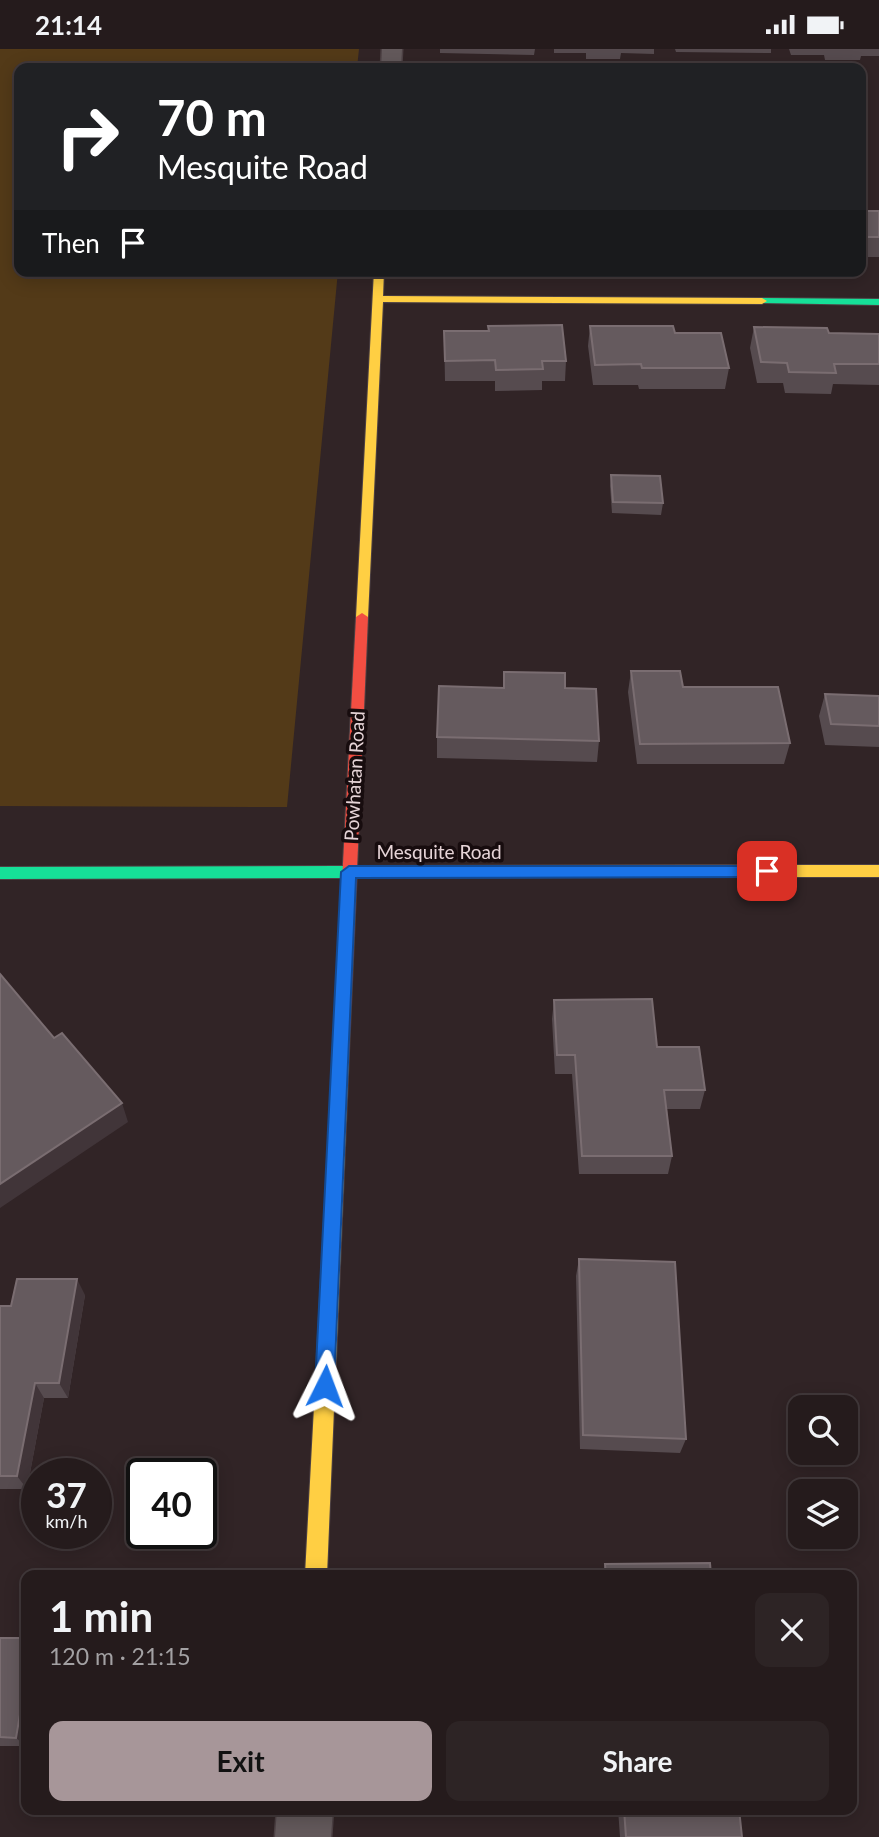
<!DOCTYPE html>
<meta charset="utf-8">
<style>
:root{--surface:#251b1c;--page:#2d2425;--text:#f1f3f6;--muted:#a3a1a3;--line:#42393b;--accent:#a79699}
body{margin:0;font-family:Lato,sans-serif;background:var(--page);color:var(--text);height:100vh;display:flex;flex-direction:column;font-size:26px;white-space:nowrap}
*{box-sizing:border-box;margin:0}
p{font-size:23px;color:var(--muted)}
.icon{flex:none;width:38px;height:38px;fill:none;stroke:currentColor;stroke-width:2;stroke-linecap:round;stroke-linejoin:round}
.map{position:relative;flex:1;overflow:hidden}
.drawer{position:absolute;left:21px;top:1521px;width:836px;height:245px;display:flex;flex-direction:column;background:var(--surface);border-radius:14px;box-shadow:0 4px 18px #0003,0 0 0 2px var(--line)}
.drawer>*{flex:none}
.banner{position:absolute;left:14px;top:14px;width:852px;height:214px;border-radius:14px;box-shadow:0 4px 18px #0003,0 0 0 2px var(--line);background:#202124;color:#fff;overflow:hidden}
.buttons{position:absolute;left:788px;top:1346px;display:grid;gap:14px}
.buttons a{display:grid;place-items:center;width:70px;height:70px;border-radius:14px;background:var(--surface);box-shadow:0 4px 18px #0003,0 0 0 2px var(--line);font-size:35px}
.speed{position:absolute;left:21px;top:1409px;display:flex;gap:14px;font-size:35px;font-weight:700;text-align:center}
.speed>*{display:grid;place-content:center;width:91px;height:91px;border-radius:50%;background:var(--surface);box-shadow:0 4px 18px #0003,0 0 0 2px var(--line);line-height:1}
.speed small{font-size:18px;font-weight:400}
.speed .limit{border:4px solid #111;border-radius:10px;background:#fff;color:#111}
.pin{position:absolute;display:grid;place-items:center;width:60px;height:60px;color:#fff;margin:-30px;border-radius:14px;box-shadow:0 4px 10px #0006}
.me{position:absolute;width:77px;margin:-38px;rotate:3deg;stroke-linejoin:round;filter:drop-shadow(0 0 5px #0008)}
.turn{display:flex;align-items:center;gap:24px;height:147px;padding:0 28px;font-size:32px}
.turn .icon{width:91px;height:91px;stroke-width:2.5}
.turn b{display:block;font-size:49px;line-height:60px}
.then{display:flex;align-items:center;height:66px;padding:0 28px;background:#0003;gap:14px;font-size:26px}
.round{display:grid;place-items:center;flex:none;width:74px;height:74px;border-radius:14px;background:var(--page)}
.head{display:flex;align-items:center;justify-content:space-between;height:119px;padding:0 28px}
h1{font-size:42px;font-weight:700;line-height:52px}
.cta{display:flex;gap:14px;margin-top:auto;padding:14px 28px}
.cta a{flex:1;height:80px;border-radius:14px;background:var(--accent);color:#111;font-size:28px;font-weight:700;line-height:80px;text-align:center}
.cta a+a{background:var(--page);color:var(--text)}
.status{display:flex;justify-content:space-between;align-items:center;height:49px;padding:0 35px;background:var(--surface);direction:ltr}
.status svg{height:19px;fill:currentColor}
.map>svg:first-child{display:block}
</style>
<div class="status"><b>21:14</b><svg viewBox="0 0 49 12"><path d="M0 12V9h3v3zM5 12V6h3v6zM10 12V3h3v9zM15 12V0h3v12zM26 1h20v11H26zM47 4h2v5h-2z"/></svg></div>
<div class="map">
<svg width="879" height="1788" viewBox="0 0 879 1788">
<rect width="100%" height="100%" fill="#312426"/>
<!-- green -->
<path fill="#533a18" d="M 0,0 L 359,0 L 357,19 L 19,19 L 19,222 L 338,222 L 287,758 L 0,757 Z"/>
<g fill="none" stroke-linecap="round" stroke-linejoin="round">
<!-- street casing -->
<g stroke="#4d4144" stroke-width="3">
<path id="street" d="M 382,0 L 402,0 L 401,19 L 381,19 Z
M 277,1760 L 333,1760 L 331,1788 L 275,1788 Z"/>
</g>
<!-- fast casing -->
<g stroke="#4d4144" stroke-width="2">
<path id="fast" d="M 762,249 L 879,250 L 879,256 L 758,254 L 758,250 Z
M 688,816 L 696,822 L 688,828 L 0,830 L 0,818 Z"/>
</g>
<!-- slow casing -->
<g stroke="#4d4144" stroke-width="2">
<path id="slow" d="M 374,222 L 384,222 L 383,247 L 762,249 L 767,252 L 762,255 L 383,253 L 368,568 L 362,572 L 356,568 Z
M 688,816 L 879,816 L 879,828 L 688,828 L 680,822 Z
M 341,997 L 347,999 L 349,1004 L 327,1526 L 305,1526 L 333,1004 L 335,999 Z"/>
</g>
<!-- jam casing -->
<g stroke="#4d4144" stroke-width="2">
<path id="jam" d="M 362,564 L 368,568 L 349,1004 L 347,1009 L 341,1011 L 335,1009 L 333,1004 L 356,568 Z"/>
</g>
<!-- street -->
<use href="#street" fill="#63595b" fill-rule="evenodd"/>
<!-- fast -->
<use href="#fast" fill="#16e098" fill-rule="evenodd"/>
<!-- slow -->
<use href="#slow" fill="#ffcf43" fill-rule="evenodd"/>
<!-- jam -->
<use href="#jam" fill="#f24e42" fill-rule="evenodd"/>
</g>
<!-- wall -->
<path fill="#564b4f" d="M 440,0 L 535,0 L 534,6 L 440,4 Z
M 554,0 L 654,0 L 654,5 L 621,4 L 620,10 L 586,10 L 586,4 L 554,4 Z
M 675,0 L 771,0 L 771,4 L 676,3 Z
M 789,0 L 879,0 L 879,7 L 861,7 L 860,11 L 825,11 L 824,6 L 791,6 Z
M 861,162 L 879,162 L 879,208 L 861,208 Z
M 488,277 L 566,312 L 565,332 L 542,332 L 542,341 L 495,342 L 495,332 L 445,332 L 444,282 L 488,282 Z
M 590,277 L 675,284 L 729,319 L 725,340 L 639,340 L 638,336 L 593,336 L 588,297 Z
M 754,278 L 829,284 L 879,285 L 879,336 L 833,335 L 831,345 L 785,344 L 783,334 L 757,334 L 750,299 Z
M 611,426 L 663,454 L 661,466 L 612,464 L 610,437 Z
M 631,622 L 683,638 L 790,694 L 784,715 L 637,715 L 628,643 Z
M 504,623 L 565,639 L 599,692 L 597,713 L 437,709 L 437,688 L 503,639 Z
M 825,645 L 879,647 L 879,698 L 825,696 L 819,667 Z
M 554,951 L 657,998 L 705,1041 L 700,1060 L 667,1060 L 672,1107 L 668,1125 L 579,1125 L 572,1025 L 555,1025 L 552,970 Z
M 579,1210 L 686,1390 L 680,1404 L 580,1400 L 576,1227 Z
M 85,1246 L 68,1349 L 44,1349 L 27,1440 L 0,1440 L 0,1257 L 11,1257 Z
M 605,1515 L 711,1526 L 602,1526 Z
M 0,1589 L 26,1589 L 26,1697 L 0,1697 Z
M 618,1760 L 739,1760 L 742,1788 L 620,1788 Z"/>
<!-- shaded-wall -->
<path fill="#413539" d="M 122,1054 L 128,1073 L 0,1159 L 0,1135 Z
M 77,1230 L 85,1246 L 68,1349 L 59,1334 Z
M 35,1334 L 44,1349 L 27,1440 L 17,1427 Z
M 26,1630 L 26,1697 L 16,1689 Z"/>
<!-- building -->
<path fill="#655a5e" stroke="#7a6d71" stroke-width="2" d="M 861,162 L 879,162 L 879,188 L 861,188 Z
M 562,276 L 566,312 L 542,312 L 543,320 L 496,321 L 495,311 L 445,312 L 444,282 L 489,282 L 488,277 Z
M 590,277 L 673,277 L 675,284 L 721,284 L 729,319 L 642,319 L 641,315 L 595,316 Z
M 754,278 L 827,279 L 829,284 L 879,285 L 879,315 L 834,315 L 836,324 L 789,323 L 787,314 L 761,313 Z
M 611,426 L 660,427 L 663,454 L 613,453 Z
M 631,622 L 680,622 L 683,638 L 778,638 L 790,694 L 640,695 Z
M 504,623 L 565,624 L 565,639 L 596,640 L 599,692 L 437,688 L 439,637 L 504,639 Z
M 825,645 L 879,647 L 879,677 L 831,675 Z
M 0,925 L 54,989 L 62,984 L 122,1054 L 0,1135 Z
M 652,950 L 657,998 L 699,998 L 705,1041 L 664,1041 L 672,1107 L 582,1107 L 575,1006 L 557,1006 L 554,951 Z
M 579,1210 L 675,1213 L 686,1390 L 583,1386 Z
M 17,1230 L 77,1230 L 59,1334 L 35,1334 L 17,1427 L 0,1427 L 0,1257 L 11,1257 Z
M 710,1514 L 711,1526 L 606,1526 L 605,1515 Z
M 0,1589 L 26,1589 L 26,1630 L 16,1689 L 0,1688 Z
M 624,1760 L 739,1760 L 742,1788 L 626,1788 Z"/>
<!-- route -->
<path fill="#1a73e8" stroke="#114b97" stroke-width="2" d="M 349,817 L 767,817 L 775,822 L 767,828 L 356,829 L 334,1337 L 332,1344 L 325,1346 L 318,1344 L 315,1337 L 341,823 Z"/>
<g text-anchor="middle" dominant-baseline="central" stroke-width="7" stroke-linejoin="round" paint-order="stroke">
<!-- street labels -->
<g font-size="19" fill="#e6d4d7" stroke="#170c0e">
<text transform="translate(354 727) rotate(-87)">Powhatan Road</text>
<text x="439" y="802">Mesquite Road</text>
</g>
</g>
</svg>
<div class="buttons">
<a><svg class="icon" aria-label="search" viewBox="0 0 24 24"><circle cx="10" cy="10" r="6"/><path d="M15 15l6 6"/></svg></a>
<a><svg class="icon" aria-label="layers" viewBox="0 0 24 24"><path d="M12 4l9 5-9 5-9-5zM3 14l9 5 9-5"/></svg></a>
</div>
<div class="speed"><div>37<small>km/h</small></div><div class="limit">40</div></div>
<div class="pin" style="left:767px;top:822px;background:#d93025"><svg class="icon" aria-label="arrive" viewBox="0 0 24 24"><path d="M6 21V4h12l-3 4 3 4H6"/></svg></div>
<svg class="me" style="left:325px;top:1337px" viewBox="-20 -20 40 40"><path d="M0-17L14 15 0 8-14 15z" fill="#1a73e8" stroke="#fff" stroke-width="4"/></svg>
<div class="banner">
<div class="turn"><svg class="icon" aria-label="right" viewBox="0 0 24 24"><path d="M7 20v-9h11M14 6l5 5-5 5"/></svg><div><b>70 m</b>Mesquite Road</div></div>
<div class="then">Then<svg class="icon" aria-label="arrive" viewBox="0 0 24 24"><path d="M6 21V4h12l-3 4 3 4H6"/></svg></div>
</div>
<section class="drawer">
<div class="head"><div><h1>1 min</h1><p>120 m · 21:15</p></div><a class="round"><svg class="icon" aria-label="close" viewBox="0 0 24 24"><path d="M6 6l12 12M18 6L6 18"/></svg></a></div>
<div class="cta"><a>Exit</a><a>Share</a></div>
</section>
</div>
